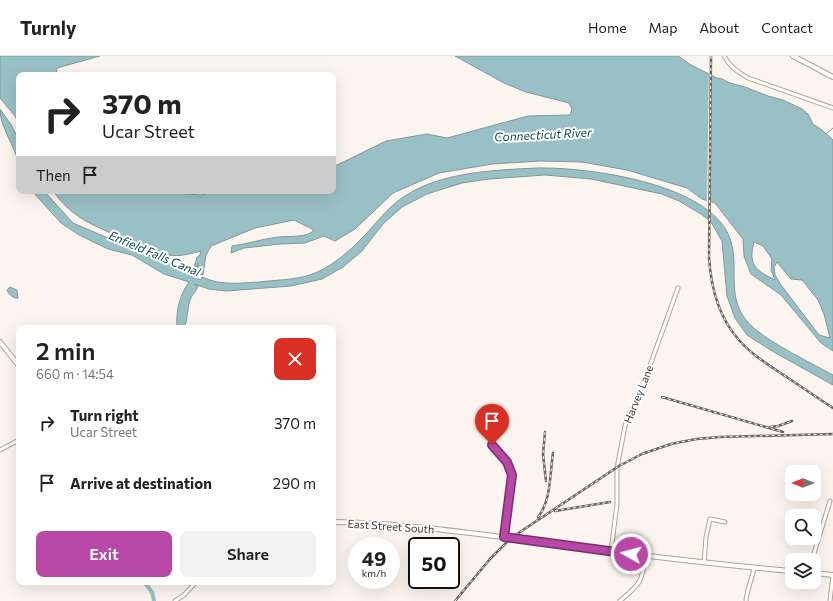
<!DOCTYPE html>
<meta charset="utf-8">
<style>
:root{--surface:#fff;--page:#f2f2f2;--text:#222;--muted:#767676;--line:#e0e0e0;--accent:#b748a5}
body{margin:0;font-family:Commissioner,sans-serif;background:var(--page);color:var(--text);height:100vh;display:flex;flex-direction:column;font-size:15px;white-space:nowrap}
*{box-sizing:border-box;margin:0}
p{font-size:13px;color:var(--muted)}
.icon{flex:none;width:22px;height:22px;fill:none;stroke:currentColor;stroke-width:2;stroke-linecap:round;stroke-linejoin:round}
.map{position:relative;flex:1;overflow:hidden}
.sheet{position:absolute;left:16px;top:269px;width:320px;height:260px;display:flex;flex-direction:column;background:var(--surface);border-radius:8px;box-shadow:0 4px 16px #0002}
.sheet>*{flex:none}
.top-card{position:absolute;left:16px;top:16px;width:320px;height:122px;border-radius:8px;box-shadow:0 4px 16px #0002;background:#fff;color:var(--text);overflow:hidden}
.needle{width:26px;rotate:270deg}
.tools{position:absolute;left:785px;top:409px;display:grid;gap:8px}
.tools a{display:grid;place-items:center;width:36px;height:36px;border-radius:8px;background:var(--surface);box-shadow:0 4px 16px #0002;font-size:20px}
.speed{position:absolute;left:348px;top:481px;display:flex;gap:8px;font-size:20px;font-weight:700;text-align:center}
.speed>*{display:grid;place-content:center;width:52px;height:52px;border-radius:50%;background:var(--surface);box-shadow:0 4px 16px #0002;line-height:1}
.speed small{font-size:10px;font-weight:400}
.speed .limit{border:2px solid #111;border-radius:6px;background:#fff;color:#111}
.pin{position:absolute;display:grid;place-items:center;width:34px;height:34px;color:#fff;margin:-41px -17px;border-radius:50% 50% 50% 0;rotate:-45deg;box-shadow:0 0 4px #0007}
.pin .icon{rotate:45deg}
.me{position:absolute;width:44px;margin:-22px;rotate:277deg;stroke-linejoin:round;filter:drop-shadow(0 0 3px #0008)}
.turn{display:flex;align-items:center;gap:14px;height:84px;padding:0 20px;font-size:18px}
.turn .icon{width:52px;height:52px;stroke-width:2.5}
.turn b{display:block;font-size:28px;line-height:34px}
.then{display:flex;align-items:center;height:38px;padding:0 20px;background:#0003;gap:8px;font-size:15px}
.round{display:grid;place-items:center;flex:none;width:42px;height:42px;border-radius:8px;background:var(--page)}
.summary{display:flex;align-items:center;justify-content:space-between;height:68px;padding:0 20px}
h1{font-size:24px;font-weight:600;line-height:30px}
.button{display:flex;gap:8px;margin-top:auto;padding:8px 20px}
.button a{flex:1;height:46px;border-radius:8px;background:var(--accent);color:#fff;font-size:16px;font-weight:600;line-height:46px;text-align:center}
.button a+a{background:var(--page);color:var(--text)}
ul{padding:0;list-style:none}
li{display:flex;align-items:center;gap:12px;height:60px;padding:0 20px}
li div{flex:1}
li b{display:block;font-size:15px}
li em{font-style:normal}
header{display:flex;align-items:center;gap:24px;box-sizing:border-box;height:56px;padding:0 20px;background:var(--surface);border-bottom:1px solid var(--line)}
header strong{font-size:19px}
nav{display:flex;gap:22px;margin-inline-start:auto;font-size:14px}
.map>svg:first-child{display:block}
</style>
<header>
<strong>Turnly</strong>
<nav><a>Home</a><a>Map</a><a>About</a><a>Contact</a></nav>
</header>
<div class="map">
<svg width="833" height="545" viewBox="0 0 833 545">
<rect width="100%" height="100%" fill="#fcf4ee"/>
<!-- water -->
<path fill="#99c0c5" stroke="#7f989a" fill-rule="evenodd" d="M 0,0 L 100,0 L 57,12 L 56,19 L 19,19 L 19,68 L 15,60 L 0,42 Z
M 455,0 L 678,0 L 691,9 L 717,22 L 722,23 L 730,27 L 745,31 L 768,40 L 783,44 L 802,53 L 808,58 L 813,68 L 822,74 L 833,84 L 833,295 L 821,287 L 781,239 L 751,218 L 744,200 L 743,183 L 715,147 L 702,143 L 687,132 L 627,114 L 582,106 L 541,105 L 492,108 L 439,117 L 393,137 L 355,173 L 335,185 L 324,180 L 305,187 L 280,188 L 244,192 L 231,197 L 232,190 C 247,188 262,183 278,181 C 288,180 308,182 314,174 L 294,164 L 255,172 L 211,190 L 206,199 L 203,219 L 197,217 L 198,207 L 195,216 L 193,215 L 197,201 L 200,199 L 201,195 C 189,198 177,202 164,198 C 154,196 143,190 133,186 C 100,172 74,165 53,135 L 149,135 L 201,139 L 216,135 L 333,135 L 333,111 L 386,85 L 427,78 L 447,82 L 528,60 L 570,59 L 572,53 L 569,47 L 526,36 L 504,27 ZM 754,186 L 763,190 L 772,203 L 771,214 L 775,224 C 755,214 748,209 754,186 ZM 777,206 L 791,223 L 802,224 L 818,244 L 824,258 L 830,282 L 819,279 L 781,229 L 775,219 L 774,211 Z
M 0,53 L 12,70 L 19,85 L 19,109 C 15,89 0,72 0,53 Z
M 537,112 C 588,111 707,127 729,180 C 741,209 725,237 746,264 C 762,284 810,306 833,319 L 833,329 L 772,295 L 747,279 L 735,262 L 727,240 L 722,185 L 711,166 L 701,158 L 679,145 L 662,138 L 591,123 L 545,119 L 489,123 L 462,127 L 427,138 L 402,151 L 383,168 L 362,195 L 343,211 L 322,223 L 291,230 L 226,235 L 209,233 L 194,228 L 198,230 C 197,235 192,238 190,244 C 187,254 188,263 184,272 L 177,272 C 176,255 179,240 189,226 L 164,218 L 132,199 L 108,193 L 79,179 L 61,167 L 32,135 L 44,135 L 73,167 L 138,195 L 192,216 L 191,220 L 201,224 L 202,221 C 222,230 238,227 259,226 C 276,224 293,224 310,219 C 331,212 351,194 366,178 C 378,165 390,149 405,140 C 441,116 495,114 537,112 Z
M 10,231 L 17,234 L 18,242 C 14,243 8,238 7,234 Z"/>
<!-- pier -->
<path fill="#fcf4ee" d="M 709,15 L 712,17 L 710,148 L 707,147 Z"/>
<g fill="none" stroke-linecap="round" stroke-linejoin="round">
<!-- stream -->
<path stroke="#7f989a" stroke-width="1" d="M 826,78 L 833,72"/>
<!-- river -->
<path stroke="#99c0c5" stroke-width="4" d="M 194,226 L 200,213
M 144,526 L 152,536 L 154,545"/>
<!-- minor casing -->
<g stroke="#b4a293" stroke-width="5">
<path id="minor" d="M 724,0 C 730,11 738,16 748,22 L 833,52
M 490,381 C 495,396 503,397 509,409 C 516,424 506,464 504,481
M 0,394 L 19,384
M 611,495 L 617,448 L 617,412 L 626,365 L 644,326 L 678,232
M 812,504 L 830,445
M 704,507 L 706,481 L 710,463 L 725,466
M 175,545 L 184,539 L 196,526
M 620,545 C 641,527 641,528 646,500
M 746,545 C 747,533 752,523 754,512
M 830,545 L 833,519"/>
</g>
<!-- major casing -->
<g stroke="#b4a293" stroke-width="6">
<path id="major" d="M 793,0 L 833,21
M 0,286 L 19,310
M 333,466 C 405,467 476,478 548,487 C 629,498 710,508 792,515
M 814,517 L 833,519"/>
</g>
<!-- minor -->
<use href="#minor" stroke="#fff" stroke-width="3"/>
<!-- major -->
<use href="#major" stroke="#fff" stroke-width="4"/>
<!-- rail casing -->
<g stroke="#6a625c" stroke-width="2.5">
<path id="rail" d="M 711,0 L 709,202 C 711,231 719,262 739,284 C 751,298 767,308 782,318 C 799,329 816,341 833,352
M 662,341 L 783,376
M 770,371 L 778,370 L 792,365
M 545,376 L 543,398 L 546,425
M 555,455 L 610,446
M 538,461 C 551,446 550,417 553,397
M 455,545 L 490,503 L 511,482 L 619,410 L 642,398 L 671,388 L 696,383 L 721,381 L 833,378"/>
</g>
<!-- rail -->
<use href="#rail" stroke="#fff" stroke-width="1" stroke-dasharray="3" stroke-linecap="butt"/>
</g>
<g fill="none" stroke-linecap="round" stroke-linejoin="round">
<!-- route casing -->
<g stroke="#772f6b" stroke-width="10">
<path id="route" d="M 492,389 L 507,406 L 512,419 L 504,481 L 631,498"/>
</g>
<!-- route -->
<use href="#route" stroke="#b748a5" stroke-width="7"/>
</g>
<g text-anchor="middle" dominant-baseline="central" stroke-width="4" stroke-linejoin="round" paint-order="stroke">
<!-- street labels -->
<g font-size="11" fill="#423a34" stroke="#fff">
<text transform="translate(638 338) rotate(-68)">Harvey Lane</text>
<text transform="translate(391 470) rotate(4)">East Street South</text>
</g>
<!-- water labels -->
<g font-size="12" font-style="italic" fill="#003e44" stroke="#fff">
<text transform="translate(543 78) rotate(-3)">Connecticut River</text>
<text transform="translate(155 197) rotate(23)">Enfield Falls Canal</text>
</g>
</g>
</svg>
<div class="tools">
<a><svg class="needle" viewBox="-14 -14 28 28"><path d="M0-13l5 13h-10z" fill="#e53935"/><path d="M0 13l5-13h-10z" fill="#767676"/></svg></a>
<a><svg class="icon" aria-label="search" viewBox="0 0 24 24"><circle cx="10" cy="10" r="6"/><path d="M15 15l6 6"/></svg></a>
<a><svg class="icon" aria-label="layers" viewBox="0 0 24 24"><path d="M12 4l9 5-9 5-9-5zM3 14l9 5 9-5"/></svg></a>
</div>
<div class="speed"><div>49<small>km/h</small></div><div class="limit">50</div></div>
<div class="pin" style="left:492px;top:389px;background:#d93025"><svg class="icon" aria-label="arrive" viewBox="0 0 24 24"><path d="M6 21V4h12l-3 4 3 4H6"/></svg></div>
<svg class="me" style="left:631px;top:498px" viewBox="-20 -20 40 40"><circle r="17" fill="#b748a5" stroke="#fff" stroke-width="3"/><path d="M0-11L8 9 0 5-8 9z" fill="#fff"/></svg>
<div class="top-card">
<div class="turn"><svg class="icon" aria-label="right" viewBox="0 0 24 24"><path d="M7 20v-9h11M14 6l5 5-5 5"/></svg><div><b>370 m</b>Ucar Street</div></div>
<div class="then">Then<svg class="icon" aria-label="arrive" viewBox="0 0 24 24"><path d="M6 21V4h12l-3 4 3 4H6"/></svg></div>
</div>
<section class="sheet">
<div class="summary"><div><h1>2 min</h1><p>660 m · 14:54</p></div><a class="round" style="background:#d93025;color:#fff"><svg class="icon" aria-label="close" viewBox="0 0 24 24"><path d="M6 6l12 12M18 6L6 18"/></svg></a></div>
<ul>
<li><svg class="icon" aria-label="right" viewBox="0 0 24 24"><path d="M7 20v-9h11M14 6l5 5-5 5"/></svg><div><b>Turn right</b><p>Ucar Street</p></div><em>370 m</em></li>
<li><svg class="icon" aria-label="arrive" viewBox="0 0 24 24"><path d="M6 21V4h12l-3 4 3 4H6"/></svg><div><b>Arrive at destination</b></div><em>290 m</em></li>
</ul>
<div class="button"><a>Exit</a><a>Share</a></div>
</section>
</div>
